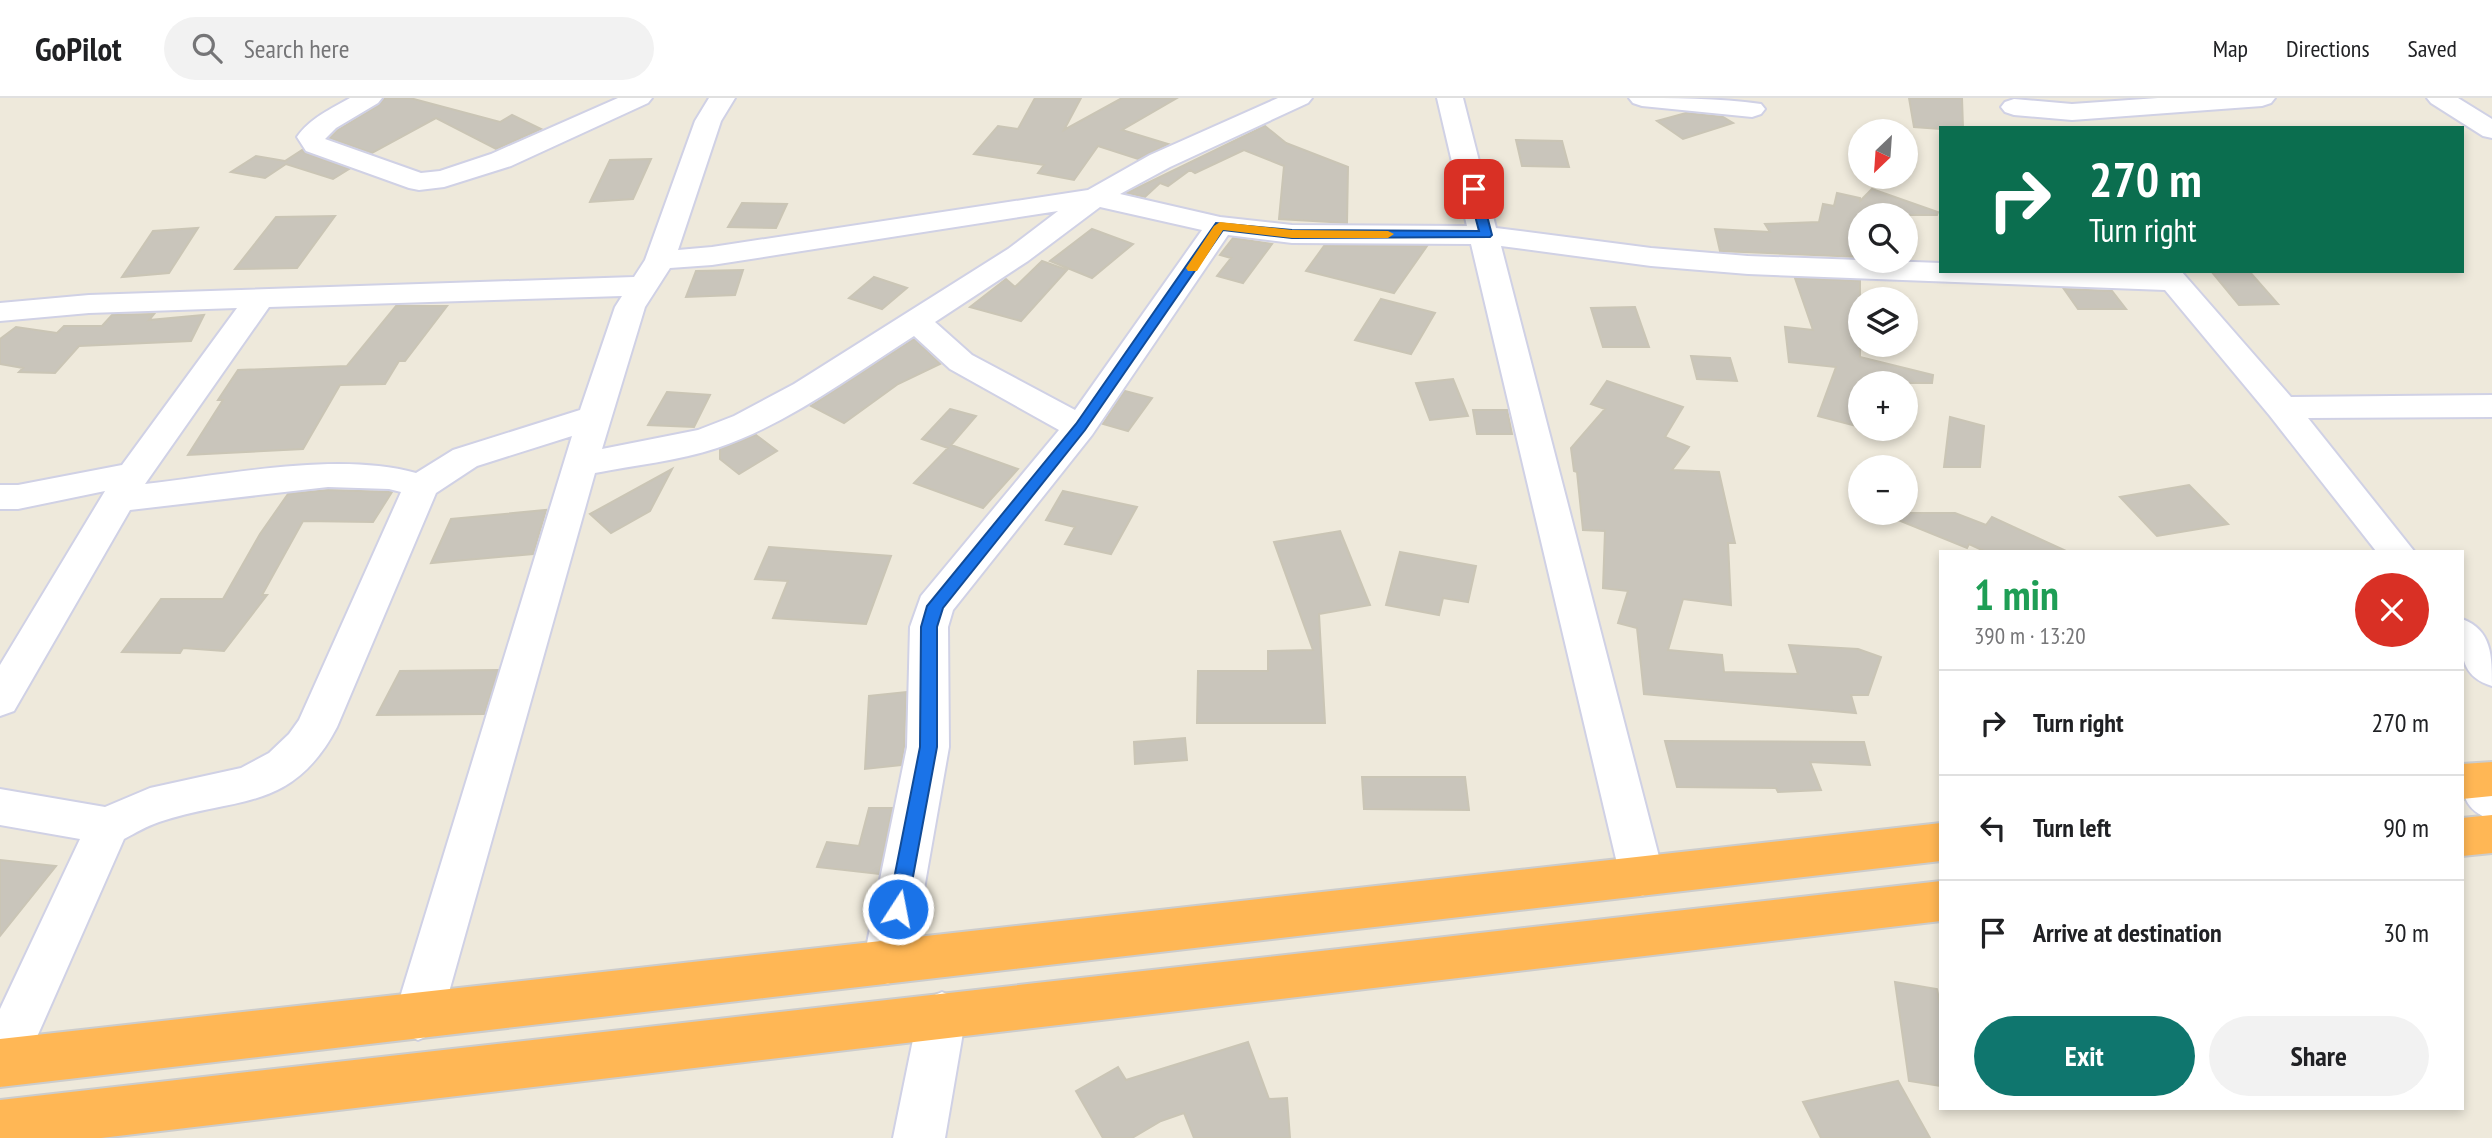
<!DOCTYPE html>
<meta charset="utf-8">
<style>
:root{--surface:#fff;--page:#f2f2f2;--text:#202124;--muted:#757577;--line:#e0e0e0;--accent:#0f766e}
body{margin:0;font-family:"PT Sans Narrow",sans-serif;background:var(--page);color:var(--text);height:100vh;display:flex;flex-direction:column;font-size:26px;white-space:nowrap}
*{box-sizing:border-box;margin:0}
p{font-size:23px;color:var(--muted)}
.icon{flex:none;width:38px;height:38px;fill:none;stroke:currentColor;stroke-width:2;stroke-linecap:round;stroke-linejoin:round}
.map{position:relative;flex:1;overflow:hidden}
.side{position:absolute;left:1939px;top:452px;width:525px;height:560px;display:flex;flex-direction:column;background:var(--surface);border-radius:0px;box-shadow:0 4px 10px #0003}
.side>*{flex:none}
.top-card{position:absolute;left:1939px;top:28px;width:525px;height:147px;border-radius:0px;box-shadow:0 4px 10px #0003;background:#0b6e4f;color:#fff;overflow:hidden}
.needle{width:46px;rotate:205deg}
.tools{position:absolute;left:1848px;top:21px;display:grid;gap:14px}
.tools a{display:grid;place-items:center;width:70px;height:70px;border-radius:50%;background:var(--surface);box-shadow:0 4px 10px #0003;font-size:35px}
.pin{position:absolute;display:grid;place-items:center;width:60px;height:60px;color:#fff;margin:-30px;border-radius:14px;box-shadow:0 4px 10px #0006}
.me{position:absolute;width:77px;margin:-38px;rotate:11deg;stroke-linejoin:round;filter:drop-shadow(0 0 5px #0008)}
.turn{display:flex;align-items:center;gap:24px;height:147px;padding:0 35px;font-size:32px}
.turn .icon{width:91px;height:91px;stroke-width:2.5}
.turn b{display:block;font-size:49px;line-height:60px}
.round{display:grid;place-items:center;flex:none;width:74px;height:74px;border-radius:37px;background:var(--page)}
.summary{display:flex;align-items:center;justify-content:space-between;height:119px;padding:0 35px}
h1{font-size:42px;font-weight:600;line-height:52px;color:#1e9e55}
.primary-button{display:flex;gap:14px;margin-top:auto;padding:14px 35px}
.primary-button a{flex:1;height:80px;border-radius:42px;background:var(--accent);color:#fff;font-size:28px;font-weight:600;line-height:80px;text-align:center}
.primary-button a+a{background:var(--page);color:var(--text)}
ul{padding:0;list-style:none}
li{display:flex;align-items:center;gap:21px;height:105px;padding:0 35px;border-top:2px solid var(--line)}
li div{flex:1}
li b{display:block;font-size:26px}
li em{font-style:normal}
header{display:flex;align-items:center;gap:42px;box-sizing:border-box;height:98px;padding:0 35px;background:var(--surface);border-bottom:2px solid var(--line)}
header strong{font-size:33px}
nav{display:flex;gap:38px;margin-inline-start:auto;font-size:24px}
.search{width:490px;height:63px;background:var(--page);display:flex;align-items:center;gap:18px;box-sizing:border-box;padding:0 24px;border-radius:38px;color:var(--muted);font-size:26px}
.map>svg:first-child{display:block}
</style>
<header>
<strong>GoPilot</strong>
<div class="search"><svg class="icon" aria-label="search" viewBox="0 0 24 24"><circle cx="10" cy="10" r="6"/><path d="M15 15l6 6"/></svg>Search here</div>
<nav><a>Map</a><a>Directions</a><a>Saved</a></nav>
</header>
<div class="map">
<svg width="2492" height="1040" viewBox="0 0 2492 1040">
<rect width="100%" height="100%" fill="#eee9db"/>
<!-- building -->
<path fill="#c9c5bb" stroke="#cac5b5" stroke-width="2" d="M 385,0 L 410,0 L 500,24 L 512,17 L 541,31 L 496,51 L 436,20 L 372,55 L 330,40 L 338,32 L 379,7 Z
M 1035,0 L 1081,0 L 1064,32 L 1122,0 L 1177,0 L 1122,32 L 1168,46 L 1138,61 L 1098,48 L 1074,82 L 1038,75 L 1044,67 L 974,56 L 998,28 L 1018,31 Z
M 1909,0 L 1962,0 L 1963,30 L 1941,31 L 1914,29 Z
M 1686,15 L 1723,19 L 1733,25 L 1683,41 L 1657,23 Z
M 1265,28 L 1286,45 L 1348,69 L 1347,125 L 1279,121 L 1284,68 L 1244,52 L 1195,75 L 1190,72 L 1168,88 L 1160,85 L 1145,99 L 1127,95 Z
M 1516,42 L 1562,43 L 1569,69 L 1522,68 Z
M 302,52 L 305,55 L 349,71 L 333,81 L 286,66 L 265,80 L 231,74 L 256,58 L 285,63 Z
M 651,61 L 633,101 L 590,104 L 610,62 Z
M 1872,91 L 1938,114 L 1937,117 L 1860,117 L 1860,159 L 1720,153 L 1715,131 L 1770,134 L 1765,126 L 1819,124 L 1823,106 L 1834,108 L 1837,95 L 1860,100 L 1860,103 Z
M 742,105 L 787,106 L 776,130 L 728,129 Z
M 335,118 L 297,170 L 235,171 L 276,119 Z
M 198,130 L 169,175 L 122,179 L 153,133 Z
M 1092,131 L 1133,146 L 1092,180 L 1050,163 Z
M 1233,140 L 1272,146 L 1243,185 L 1217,178 L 1231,160 L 1220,157 Z
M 1324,148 L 1427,148 L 1394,195 L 1306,173 Z
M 1042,163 L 1067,172 L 1021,223 L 970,209 L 1006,181 L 1015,189 Z
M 743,172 L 735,197 L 686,199 L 696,173 Z
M 2211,173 L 2249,173 L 2278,206 L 2239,207 Z
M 874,179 L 907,190 L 882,211 L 849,200 Z
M 1795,180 L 1860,183 L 1860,259 L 1933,277 L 1932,285 L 1860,285 L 1860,329 L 1818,318 L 1836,269 L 1789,264 L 1785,229 L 1813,232 Z
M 2064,191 L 2112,193 L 2126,211 L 2078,211 Z
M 1381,201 L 1435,215 L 1411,256 L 1355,242 Z
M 396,208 L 447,208 L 405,263 L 399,263 L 385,286 L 340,287 L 303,351 L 188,357 L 223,302 L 218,302 L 238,272 L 347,268 Z
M 1635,209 L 1649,249 L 1603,249 L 1591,210 Z
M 154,216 L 149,222 L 204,217 L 191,243 L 79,248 L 55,275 L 19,274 L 23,270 L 0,266 L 0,241 L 16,229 L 57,235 L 64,228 L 102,228 L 112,217 Z
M 914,241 L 940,266 L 898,286 L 844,325 L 811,308 Z
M 1691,258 L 1730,260 L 1737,283 L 1697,281 Z
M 1453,281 L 1468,318 L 1430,322 L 1416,285 Z
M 1607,283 L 1683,309 L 1665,339 L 1689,349 L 1672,372 L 1719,374 L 1735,445 L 1728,445 L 1731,507 L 1683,501 L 1668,552 L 1722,557 L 1724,574 L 1798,576 L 1789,547 L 1858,551 L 1881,559 L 1868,597 L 1851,597 L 1856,615 L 1644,596 L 1637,530 L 1618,525 L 1628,493 L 1603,490 L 1605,433 L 1583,432 L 1577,374 L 1574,373 L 1571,350 L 1605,311 L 1591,306 Z
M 1125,293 L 1152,300 L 1128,333 L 1103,326 Z
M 667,294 L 710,297 L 694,329 L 648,327 Z
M 950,311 L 976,318 L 951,347 L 1018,371 L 983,410 L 914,385 L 948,350 L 922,341 Z
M 1473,312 L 1507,312 L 1512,336 L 1477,336 Z
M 1950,319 L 1984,328 L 1980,369 L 1944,369 Z
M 756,337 L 777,353 L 739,376 L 720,361 L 720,351 Z
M 672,371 L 650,413 L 611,435 L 590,416 Z
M 2189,387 L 2228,426 L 2157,438 L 2120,399 Z
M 328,392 L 392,394 L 373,424 L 303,423 L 262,497 L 267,497 L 224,553 L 183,550 L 180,555 L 122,554 L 161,501 L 223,501 L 260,436 L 288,396 Z
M 1063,393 L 1137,409 L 1111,456 L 1065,446 L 1075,429 L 1046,422 Z
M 546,412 L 533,456 L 431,465 L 451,421 Z
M 1881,415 L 1955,415 L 1986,427 L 1992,419 L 2066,453 L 1984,453 L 1969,446 L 1967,450 Z
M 1340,433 L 1370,507 L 1319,516 L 1325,625 L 1197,625 L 1198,573 L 1268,573 L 1268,553 L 1313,552 L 1274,444 Z
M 769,449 L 891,458 L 866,526 L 773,520 L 788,483 L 755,481 Z
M 1400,454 L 1476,468 L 1468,504 L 1443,500 L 1439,517 L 1386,507 Z
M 498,572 L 484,616 L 377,617 L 400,573 Z
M 906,594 L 904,649 L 901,667 L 865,671 L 869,598 Z
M 1185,640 L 1187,662 L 1135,666 L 1134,644 Z
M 1665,643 L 1864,644 L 1870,667 L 1810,664 L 1821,692 L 1778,694 L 1776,690 L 1677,689 Z
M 1362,679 L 1465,679 L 1469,712 L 1364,711 Z
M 869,710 L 892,710 L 879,776 L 817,769 L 827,744 L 859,748 Z
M 0,762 L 56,768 L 0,838 Z
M 1895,884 L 1937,891 L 1941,911 L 1941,988 L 1909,983 Z
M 1248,944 L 1269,1001 L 1287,1000 L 1290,1040 L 1194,1040 L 1184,1015 L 1161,1023 L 1132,1040 L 1103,1040 L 1076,993 L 1118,969 L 1126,982 Z
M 1898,983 L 1930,1040 L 1821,1040 L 1803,1004 Z"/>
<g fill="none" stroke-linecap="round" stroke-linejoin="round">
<!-- minor casing -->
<g stroke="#d0d1e5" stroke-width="4">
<path id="minor" d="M 350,0 L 382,0 L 378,5 L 336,30 L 325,41 L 421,75 L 440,73 L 491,56 L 618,0 L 652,0 L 648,5 L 511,68 L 444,89 L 419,92 L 409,90 L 306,53 L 297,39 C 310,20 331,11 350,0 Z
M 709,0 L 735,0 L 721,23 L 678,152 L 712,149 L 1088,92 L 1150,57 L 1278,0 L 1312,0 L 1308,5 L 1170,69 L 1120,96 L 1220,119 L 1292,127 L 1467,128 L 1437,0 L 1463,0 L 1496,130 L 1651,150 L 1748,158 L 1941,165 L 1941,173 L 2181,173 L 2291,299 L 2492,297 L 2492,319 L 2308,320 L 2414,453 L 2376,453 L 2270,318 L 2165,192 L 1748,176 L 1651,168 L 1501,148 L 1664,778 L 1658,792 L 1642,798 L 1626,792 L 1620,778 L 1471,146 L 1292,145 L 1228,137 L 1092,337 L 953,512 L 948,529 L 949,649 L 911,865 L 904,880 L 887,886 L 870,880 L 863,865 L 907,649 L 910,529 L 921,498 L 1059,332 L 950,271 L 914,238 C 851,278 788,326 717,350 C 678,363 635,367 595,375 L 442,919 L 435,935 L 418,942 L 401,935 L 394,919 L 572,338 L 477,368 L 436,395 L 337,629 C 292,715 236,698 159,724 C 147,728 135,735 124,741 L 18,982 L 0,989 L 0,911 L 80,741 L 0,727 L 0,691 L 105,709 L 150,690 L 241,670 L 269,655 L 289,636 L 299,622 L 401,394 L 389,391 L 328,389 L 130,412 L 14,613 L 0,618 L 0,567 L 105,393 L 18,411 L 0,411 L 0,387 L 18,387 L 122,367 L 237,210 L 89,215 L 0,223 L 0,205 L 89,197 L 634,179 L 645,162 L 695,23 ZM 1100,109 L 1202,132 L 1075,312 L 972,257 L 935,224 L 1028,163 ZM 1058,113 L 1008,151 L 794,286 L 734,318 L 698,332 L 602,351 L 645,209 L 670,170 L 712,167 ZM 622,198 L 615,209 L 580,312 L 453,352 L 416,375 C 337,353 227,377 145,386 L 269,209 Z
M 1629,0 C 1672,0 1719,0 1761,6 L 1765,11 L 1761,16 L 1752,19 L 1642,8 L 1633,5 Z
M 2158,0 L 2275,0 L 2271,5 L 2262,8 L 2072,22 L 2014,17 L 2005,14 L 2001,9 L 2005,4 L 2014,1 L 2072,6 Z
M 2427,0 L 2458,0 L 2492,21 L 2492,40 L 2483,38 L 2431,5 Z
M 2462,521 C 2492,532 2492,558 2492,588 C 2457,577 2462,552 2462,521 Z
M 2477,665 L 2492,671 L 2492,722 C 2464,712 2462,697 2462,671 Z
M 942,894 L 959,901 L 966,917 L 945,1040 L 893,1040 L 918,917 L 925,901 Z"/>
</g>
<!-- highway casing -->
<g stroke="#ccc" stroke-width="4">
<path id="highway" d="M 2492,664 L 2492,698 L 2462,701 L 2462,666 Z
M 2492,717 L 2492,755 L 2462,758 L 2462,720 Z
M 1941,725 L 1941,763 L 0,989 L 0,941 Z
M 1941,783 L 1941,823 L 101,1040 L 0,1040 L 0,1002 Z"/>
</g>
<!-- minor -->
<use href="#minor" fill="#fff" fill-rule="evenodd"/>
<!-- highway -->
<use href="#highway" fill="#ffb755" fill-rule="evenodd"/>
</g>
<!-- route -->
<path fill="#1a73e8" stroke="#114b97" stroke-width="2" d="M 1474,88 L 1480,91 L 1492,137 L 1490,139 L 1292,140 L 1223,132 L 1085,332 L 943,510 L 937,529 L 937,649 L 907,811 L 904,817 L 898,819 L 891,817 L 888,811 L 920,649 L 921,529 L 927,508 L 1076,326 L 1216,125 L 1292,132 L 1479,133 L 1468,91 Z"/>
<!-- slow -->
<path fill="#f59e0b" d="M 1220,124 L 1292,132 L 1388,133 L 1394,136 L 1388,140 L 1292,140 L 1223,132 L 1197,173 L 1188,173 L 1186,170 L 1214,128 Z"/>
</svg>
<div class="tools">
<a><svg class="needle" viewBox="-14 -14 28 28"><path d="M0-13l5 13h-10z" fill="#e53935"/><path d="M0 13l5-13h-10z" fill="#757577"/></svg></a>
<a><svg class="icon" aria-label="search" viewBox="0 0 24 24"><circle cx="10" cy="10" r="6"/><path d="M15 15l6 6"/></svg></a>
<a><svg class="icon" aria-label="layers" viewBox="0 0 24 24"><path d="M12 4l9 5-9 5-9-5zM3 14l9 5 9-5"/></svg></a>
<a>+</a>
<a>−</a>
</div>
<div class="pin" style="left:1474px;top:91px;background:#d93025"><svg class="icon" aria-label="arrive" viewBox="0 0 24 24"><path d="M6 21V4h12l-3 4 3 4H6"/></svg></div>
<svg class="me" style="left:898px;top:811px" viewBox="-20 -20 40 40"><circle r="17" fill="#1a73e8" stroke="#fff" stroke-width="3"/><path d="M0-11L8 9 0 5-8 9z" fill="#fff"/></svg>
<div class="top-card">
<div class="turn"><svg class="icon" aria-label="right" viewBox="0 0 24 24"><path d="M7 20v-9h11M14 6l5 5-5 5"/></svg><div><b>270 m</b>Turn right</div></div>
</div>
<section class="side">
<div class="summary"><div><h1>1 min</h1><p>390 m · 13:20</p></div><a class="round" style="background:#d93025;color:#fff"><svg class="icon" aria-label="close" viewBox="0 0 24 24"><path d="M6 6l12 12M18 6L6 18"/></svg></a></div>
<ul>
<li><svg class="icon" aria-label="right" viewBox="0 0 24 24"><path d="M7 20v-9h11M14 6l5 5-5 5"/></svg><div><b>Turn right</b></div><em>270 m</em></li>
<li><svg class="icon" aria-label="left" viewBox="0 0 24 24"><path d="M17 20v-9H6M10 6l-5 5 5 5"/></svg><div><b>Turn left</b></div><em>90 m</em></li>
<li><svg class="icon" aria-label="arrive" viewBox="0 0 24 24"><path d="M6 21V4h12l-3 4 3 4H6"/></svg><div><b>Arrive at destination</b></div><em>30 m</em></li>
</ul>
<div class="primary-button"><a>Exit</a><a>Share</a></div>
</section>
</div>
